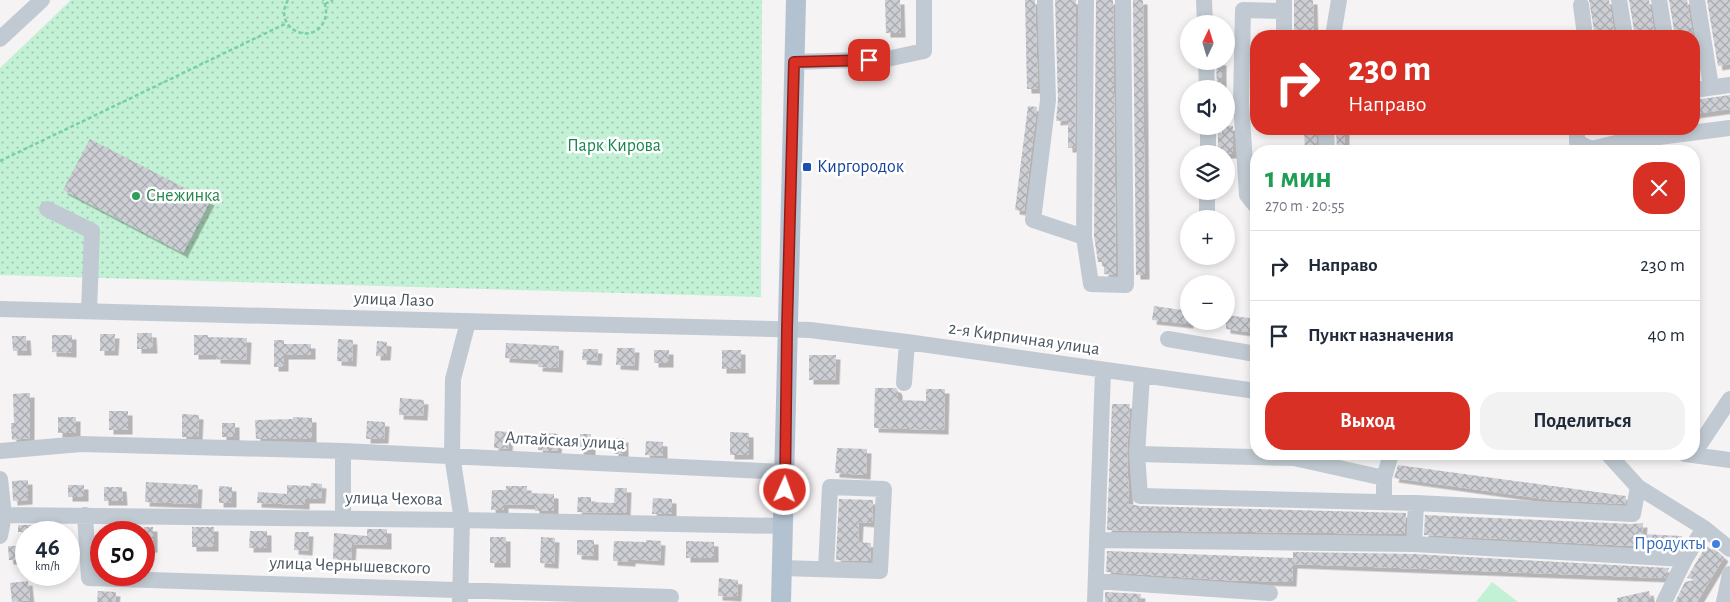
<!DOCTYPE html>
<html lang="ru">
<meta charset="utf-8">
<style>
:root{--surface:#fff;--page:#f2f2f3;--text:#1f2937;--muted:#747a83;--line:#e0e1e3;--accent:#d93025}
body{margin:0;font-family:"Alegreya Sans",sans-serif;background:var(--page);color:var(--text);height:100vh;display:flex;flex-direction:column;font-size:19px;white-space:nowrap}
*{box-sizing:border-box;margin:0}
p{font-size:16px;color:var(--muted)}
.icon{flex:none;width:28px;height:28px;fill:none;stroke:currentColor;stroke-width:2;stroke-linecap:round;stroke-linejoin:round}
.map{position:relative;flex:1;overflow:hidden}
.drawer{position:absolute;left:1250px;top:145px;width:450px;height:315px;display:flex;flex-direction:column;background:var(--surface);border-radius:20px;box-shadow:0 2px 8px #0003}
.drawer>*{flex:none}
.banner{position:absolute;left:1250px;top:30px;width:450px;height:105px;border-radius:20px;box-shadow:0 2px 8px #0003;background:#d93025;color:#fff;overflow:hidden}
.needle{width:32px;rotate:4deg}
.fabs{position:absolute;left:1180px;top:15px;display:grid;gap:10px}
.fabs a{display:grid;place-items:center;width:55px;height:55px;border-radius:50%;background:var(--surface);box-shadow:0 2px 8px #0003;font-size:25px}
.speed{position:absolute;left:15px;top:521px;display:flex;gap:10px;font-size:25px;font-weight:700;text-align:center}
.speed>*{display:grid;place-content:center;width:65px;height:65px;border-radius:50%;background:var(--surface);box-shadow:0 2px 8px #0003;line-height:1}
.speed small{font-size:12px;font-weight:400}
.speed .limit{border:8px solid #d22;background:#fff;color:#111}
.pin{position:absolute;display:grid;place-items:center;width:42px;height:42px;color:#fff;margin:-21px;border-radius:10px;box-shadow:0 2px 8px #0006}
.me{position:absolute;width:55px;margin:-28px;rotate:2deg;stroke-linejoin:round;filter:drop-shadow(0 0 4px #0008)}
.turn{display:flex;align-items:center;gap:18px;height:105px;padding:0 15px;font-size:22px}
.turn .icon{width:65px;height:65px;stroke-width:2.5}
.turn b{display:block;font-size:35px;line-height:42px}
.round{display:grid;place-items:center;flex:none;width:52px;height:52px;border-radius:20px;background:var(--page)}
.summary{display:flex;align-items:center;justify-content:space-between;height:85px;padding:0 15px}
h1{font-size:30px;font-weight:600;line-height:38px;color:#1e9e55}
.cta{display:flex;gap:10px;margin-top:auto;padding:10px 15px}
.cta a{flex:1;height:58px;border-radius:20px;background:var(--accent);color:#fff;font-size:20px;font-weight:600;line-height:58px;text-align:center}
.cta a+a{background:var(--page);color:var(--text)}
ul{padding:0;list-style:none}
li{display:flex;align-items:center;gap:15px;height:70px;padding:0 15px;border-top:1px solid var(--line)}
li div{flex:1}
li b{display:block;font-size:19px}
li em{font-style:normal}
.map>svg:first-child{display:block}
</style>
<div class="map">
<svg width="1730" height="602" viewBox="0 0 1730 602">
<defs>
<pattern id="park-dots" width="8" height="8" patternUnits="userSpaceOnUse" patternTransform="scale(1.25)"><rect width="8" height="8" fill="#c3f1d5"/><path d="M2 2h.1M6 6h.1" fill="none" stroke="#a0c6b0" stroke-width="1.8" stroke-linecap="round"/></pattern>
<pattern id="building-cross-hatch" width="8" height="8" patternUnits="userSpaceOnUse" patternTransform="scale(1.25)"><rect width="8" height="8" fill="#cdcfd5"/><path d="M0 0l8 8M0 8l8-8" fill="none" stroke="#a8abb0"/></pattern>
<filter id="shadow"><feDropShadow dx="4.5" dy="4.5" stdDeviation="0" flood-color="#0004"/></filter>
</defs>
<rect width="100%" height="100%" fill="#f5f3f3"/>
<!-- grass -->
<path fill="#c3f1d5" d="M 1492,582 L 1518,602 L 1476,602 Z"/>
<!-- park -->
<path fill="url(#park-dots)" d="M 71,0 L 762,0 L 761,297 L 0,275 L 0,68 Z"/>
<!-- building -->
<path fill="url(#building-cross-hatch)" filter="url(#shadow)" d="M 885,0 L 900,0 L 901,33 L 886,33 Z
M 1025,0 L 1035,0 L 1038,89 L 1027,89 Z
M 1055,0 L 1076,0 L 1075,148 L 1068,148 L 1068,120 L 1056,121 L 1058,100 Z
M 1096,0 L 1113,0 L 1116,275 L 1104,274 L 1104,262 L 1098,262 L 1094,236 Z
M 1133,0 L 1143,0 L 1145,275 L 1136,275 Z
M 1294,0 L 1313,0 L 1314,36 L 1294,36 Z
M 1589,0 L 1609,0 L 1615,36 L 1595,36 Z
M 1629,0 L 1649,0 L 1655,36 L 1635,36 Z
M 1669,0 L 1687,0 L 1693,36 L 1675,36 Z
M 1707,0 L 1730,0 L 1730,64 L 1718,66 Z
M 1216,61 L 1222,61 L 1222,89 L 1217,89 Z
M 1730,95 L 1730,109 L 1694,114 L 1694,100 Z
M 1028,106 L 1037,107 L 1024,211 L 1015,210 Z
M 1222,126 L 1233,126 L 1233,154 L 1218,154 L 1218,133 L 1222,133 Z
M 1304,129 L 1316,129 L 1317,151 L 1305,151 Z
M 1336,129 L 1345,129 L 1345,151 L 1337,151 Z
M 90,139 L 210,201 L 183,253 L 63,190 Z
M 1154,306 L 1189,311 L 1189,324 L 1152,320 Z
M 1226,315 L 1256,319 L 1256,333 L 1226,329 Z
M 137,333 L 152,333 L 153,349 L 137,349 Z
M 100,334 L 115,334 L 114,351 L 100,351 Z
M 52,335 L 72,335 L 72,353 L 52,352 Z
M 194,335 L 208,335 L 208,337 L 247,338 L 246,360 L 216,359 L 216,355 L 194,355 Z
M 12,336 L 26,336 L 27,351 L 13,351 Z
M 338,339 L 353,340 L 352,362 L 337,361 Z
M 274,340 L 284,340 L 284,344 L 311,344 L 311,355 L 284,355 L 284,367 L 274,367 Z
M 377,341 L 387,342 L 386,356 L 376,356 Z
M 506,343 L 559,346 L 558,368 L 538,367 L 539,360 L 505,358 Z
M 617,348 L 635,348 L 634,366 L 616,365 Z
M 583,349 L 598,349 L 597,361 L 582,360 Z
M 654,350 L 669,350 L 669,363 L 654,363 Z
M 722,350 L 741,350 L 741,369 L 722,369 Z
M 809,355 L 836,355 L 835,380 L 809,380 Z
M 875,388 L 896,388 L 898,391 L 898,400 L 926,401 L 926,389 L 945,389 L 944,430 L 874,428 Z
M 30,393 L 30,438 L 12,440 L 11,423 L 14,423 L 13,394 Z
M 400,398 L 424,400 L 423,416 L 399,415 Z
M 1112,404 L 1130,404 L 1127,453 L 1129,504 L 1140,506 L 1406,513 L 1404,534 L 1107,530 Z
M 109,411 L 128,411 L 128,430 L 109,430 Z
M 182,414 L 199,415 L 198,437 L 182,437 Z
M 58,417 L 76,417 L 76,433 L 58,433 Z
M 293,417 L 312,418 L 312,439 L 256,439 L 255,420 L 293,419 Z
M 367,421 L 385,422 L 384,439 L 366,439 Z
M 222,423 L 235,423 L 235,437 L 222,437 Z
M 495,431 L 509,432 L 508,449 L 494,448 Z
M 539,432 L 558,434 L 557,451 L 538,450 Z
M 730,432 L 749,433 L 749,455 L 730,455 Z
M 580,434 L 591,434 L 591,451 L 579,451 Z
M 614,438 L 624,438 L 624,454 L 614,454 Z
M 646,441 L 663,442 L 663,456 L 645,455 Z
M 837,448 L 867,449 L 866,475 L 835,473 Z
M 1398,465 L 1626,496 L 1625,504 L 1552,500 L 1394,478 Z
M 28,480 L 28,500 L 13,501 L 12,481 Z
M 146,482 L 198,485 L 197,504 L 145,502 Z
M 311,483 L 322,484 L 321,499 L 305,499 L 305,505 L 257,503 L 258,492 L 287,494 L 287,485 L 311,486 Z
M 68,485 L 84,485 L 84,497 L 68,497 Z
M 219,486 L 232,487 L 232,503 L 219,503 Z
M 506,486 L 527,486 L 527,493 L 554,494 L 554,511 L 535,511 L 535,505 L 504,504 L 504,510 L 491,510 L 492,490 L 506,490 Z
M 104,487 L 122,487 L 123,501 L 104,501 Z
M 615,488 L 627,488 L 626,513 L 577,512 L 578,497 L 591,497 L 591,502 L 614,503 Z
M 653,498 L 672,499 L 672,514 L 652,514 Z
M 839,499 L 873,500 L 872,523 L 859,522 L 858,542 L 871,543 L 870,561 L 836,560 Z
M 1425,515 L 1632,524 L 1643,523 L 1642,534 L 1682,536 L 1681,546 L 1671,547 L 1671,548 L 1424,535 Z
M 18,525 L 37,525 L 37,532 L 18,532 Z
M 144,527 L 153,527 L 153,548 L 144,549 Z
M 192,527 L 214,527 L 214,547 L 192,547 Z
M 367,529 L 387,529 L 387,545 L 352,544 L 351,561 L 333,559 L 334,533 L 367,536 Z
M 250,531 L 267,531 L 267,548 L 249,548 Z
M 295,532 L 309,532 L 308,551 L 294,550 Z
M 490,537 L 506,537 L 506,563 L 490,563 Z
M 541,537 L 555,538 L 554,564 L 540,563 Z
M 577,540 L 594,540 L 594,556 L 577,555 Z
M 646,540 L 661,541 L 660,561 L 631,559 L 631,562 L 613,561 L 614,541 L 646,542 Z
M 686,541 L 714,542 L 714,558 L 686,558 Z
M 8,546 L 22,546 L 22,560 L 9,560 Z
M 1706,546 L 1712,550 L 1713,548 L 1724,557 L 1697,602 L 1675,602 L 1685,582 L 1694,580 L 1694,579 L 1687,578 Z
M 1107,551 L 1293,558 L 1293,552 L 1414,554 L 1669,568 L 1665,578 L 1293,564 L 1292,582 L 1224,580 L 1106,572 Z
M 719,578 L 738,580 L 737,597 L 718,596 Z
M 28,581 L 30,600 L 12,602 L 10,583 Z
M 98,591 L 116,592 L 115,602 L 97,602 Z
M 1649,591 L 1651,602 L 1617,602 L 1617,598 Z
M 1105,592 L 1141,594 L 1140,602 L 1105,602 Z"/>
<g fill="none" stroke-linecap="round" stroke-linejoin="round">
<!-- path -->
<path stroke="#7ad0a6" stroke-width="2.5" stroke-dasharray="4 2.5" stroke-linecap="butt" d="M 288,0 C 271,29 315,48 325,19 C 327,12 326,6 323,0
M 325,4 L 333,0
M 0,161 L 287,23"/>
<!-- minor -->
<path stroke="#c1cad2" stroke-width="16" d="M 1045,0 L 1048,100 L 1033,220 L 1084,237
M 1086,0 L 1084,237 L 1091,284 L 1126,285 L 1123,0
M 1204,0 L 1205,24
M 1619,0 L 1625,36
M 1659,0 L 1665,36
M 1697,0 L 1711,87
M 1284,2 L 1284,36
M 1581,5 L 1585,36
M 1333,36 L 1339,0
M 0,39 L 42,0
M 1206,61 L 1207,89
M 794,62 L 887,59 L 924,51 L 924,0
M 1694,90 L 1730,85
M 1326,129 L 1327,151
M 1577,129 L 1577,142 L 1591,149 L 1620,142 L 1730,128
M 1208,154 L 1208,126
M 1256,206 L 1247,195 L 1241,102 L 1243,10 L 1284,11
M 47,209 L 92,231 L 89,311
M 1207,219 L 1207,191
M 0,309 L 810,330 L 907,342 L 1256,391
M 1168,339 L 1256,354
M 1142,376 L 1137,454 L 1140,496 L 1416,503 L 1633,514 L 1638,487
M 904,383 L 907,342
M 0,451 L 81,444 L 343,451 L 343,518
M 343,451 L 785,472
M 1694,453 L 1730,399
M 1137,454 L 1294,458 L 1384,478
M 1608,454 L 1638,487 L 1704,528 L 1730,549
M 1685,454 L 1730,460
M 0,479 L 4,515 L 0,536
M 1384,502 L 1384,478 L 1391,454
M 4,515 L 462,520 L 784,526
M 85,515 L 89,578 L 671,597
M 1097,540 L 1414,544 L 1685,559
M 1414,544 L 1416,503
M 782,568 L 880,571 L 884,489 L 830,487 L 826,569
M 1096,581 L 1270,593
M 460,602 L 462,520 L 452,455 L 453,379 L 468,322
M 1095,602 L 1103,370
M 1664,602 L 1685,559 L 1704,528
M 1724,602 L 1730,574"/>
<!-- major -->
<path stroke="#b3c2d1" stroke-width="20" d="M 781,602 L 796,0"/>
</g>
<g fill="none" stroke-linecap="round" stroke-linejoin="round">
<!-- route casing -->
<g stroke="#8d1f18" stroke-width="12">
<path id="route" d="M 785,490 L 787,329 L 794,62 L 869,60"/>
</g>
<!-- route -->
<use href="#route" stroke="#d93025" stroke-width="9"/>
</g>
<!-- markers -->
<rect fill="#1a4fb4" stroke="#fff" stroke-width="2" x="802" y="162" width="10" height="10" rx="2.5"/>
<circle fill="#2e9e5b" stroke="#fff" stroke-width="2" cx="136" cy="196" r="5"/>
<circle fill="#3f7fe0" stroke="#fff" stroke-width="2" cx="1716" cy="544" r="5"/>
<g text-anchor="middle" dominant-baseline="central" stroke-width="5" stroke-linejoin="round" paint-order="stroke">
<!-- park labels -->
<g font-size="18" fill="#17864f" stroke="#fff">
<text x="614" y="146">Парк Кирова</text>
</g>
<!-- transit labels -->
<g font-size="18" fill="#164399" stroke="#fff" text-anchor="start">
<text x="817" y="167">Киргородок</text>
</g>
<!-- leisure labels -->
<g font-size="18" fill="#27864d" stroke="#fff" text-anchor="start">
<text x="146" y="196">Снежинка</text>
</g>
<!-- street labels -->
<g font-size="18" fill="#4a5661" stroke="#fff">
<text transform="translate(394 300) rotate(2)">улица Лазо</text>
<text transform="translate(1024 339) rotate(8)">2-я Кирпичная улица</text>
<text transform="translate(565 441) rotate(3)">Алтайская улица</text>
<text transform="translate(394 499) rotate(1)">улица Чехова</text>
<text transform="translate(350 566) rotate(2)">улица Чернышевского</text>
</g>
<!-- shop labels -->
<g font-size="18" fill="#366cbe" stroke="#fff" text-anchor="end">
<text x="1706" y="544">Продукты</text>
</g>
</g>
</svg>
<div class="fabs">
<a><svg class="needle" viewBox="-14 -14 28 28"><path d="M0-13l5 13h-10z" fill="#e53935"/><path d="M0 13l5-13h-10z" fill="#747a83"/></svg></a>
<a><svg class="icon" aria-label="sound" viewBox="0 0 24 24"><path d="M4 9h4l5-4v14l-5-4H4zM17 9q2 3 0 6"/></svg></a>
<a><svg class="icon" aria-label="layers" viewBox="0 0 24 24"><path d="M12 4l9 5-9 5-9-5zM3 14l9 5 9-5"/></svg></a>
<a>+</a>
<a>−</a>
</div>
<div class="speed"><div>46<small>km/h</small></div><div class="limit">50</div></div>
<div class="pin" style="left:869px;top:60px;background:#d93025"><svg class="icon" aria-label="arrive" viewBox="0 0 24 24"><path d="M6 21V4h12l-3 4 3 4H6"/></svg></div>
<svg class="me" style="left:785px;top:490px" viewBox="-20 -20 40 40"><circle r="17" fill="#d93025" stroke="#fff" stroke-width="3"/><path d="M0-11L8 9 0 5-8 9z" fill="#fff"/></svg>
<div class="banner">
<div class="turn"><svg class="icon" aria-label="right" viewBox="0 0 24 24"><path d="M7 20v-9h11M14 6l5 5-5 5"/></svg><div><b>230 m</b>Направо</div></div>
</div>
<section class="drawer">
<div class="summary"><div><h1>1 мин</h1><p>270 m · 20:55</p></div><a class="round" style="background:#d93025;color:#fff"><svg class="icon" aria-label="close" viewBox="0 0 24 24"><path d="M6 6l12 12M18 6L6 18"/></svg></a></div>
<ul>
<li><svg class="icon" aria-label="right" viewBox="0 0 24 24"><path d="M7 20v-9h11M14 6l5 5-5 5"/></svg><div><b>Направо</b></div><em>230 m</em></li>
<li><svg class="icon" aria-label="arrive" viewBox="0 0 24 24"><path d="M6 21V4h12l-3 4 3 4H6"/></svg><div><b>Пункт назначения</b></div><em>40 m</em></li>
</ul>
<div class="cta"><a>Выход</a><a>Поделиться</a></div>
</section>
</div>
